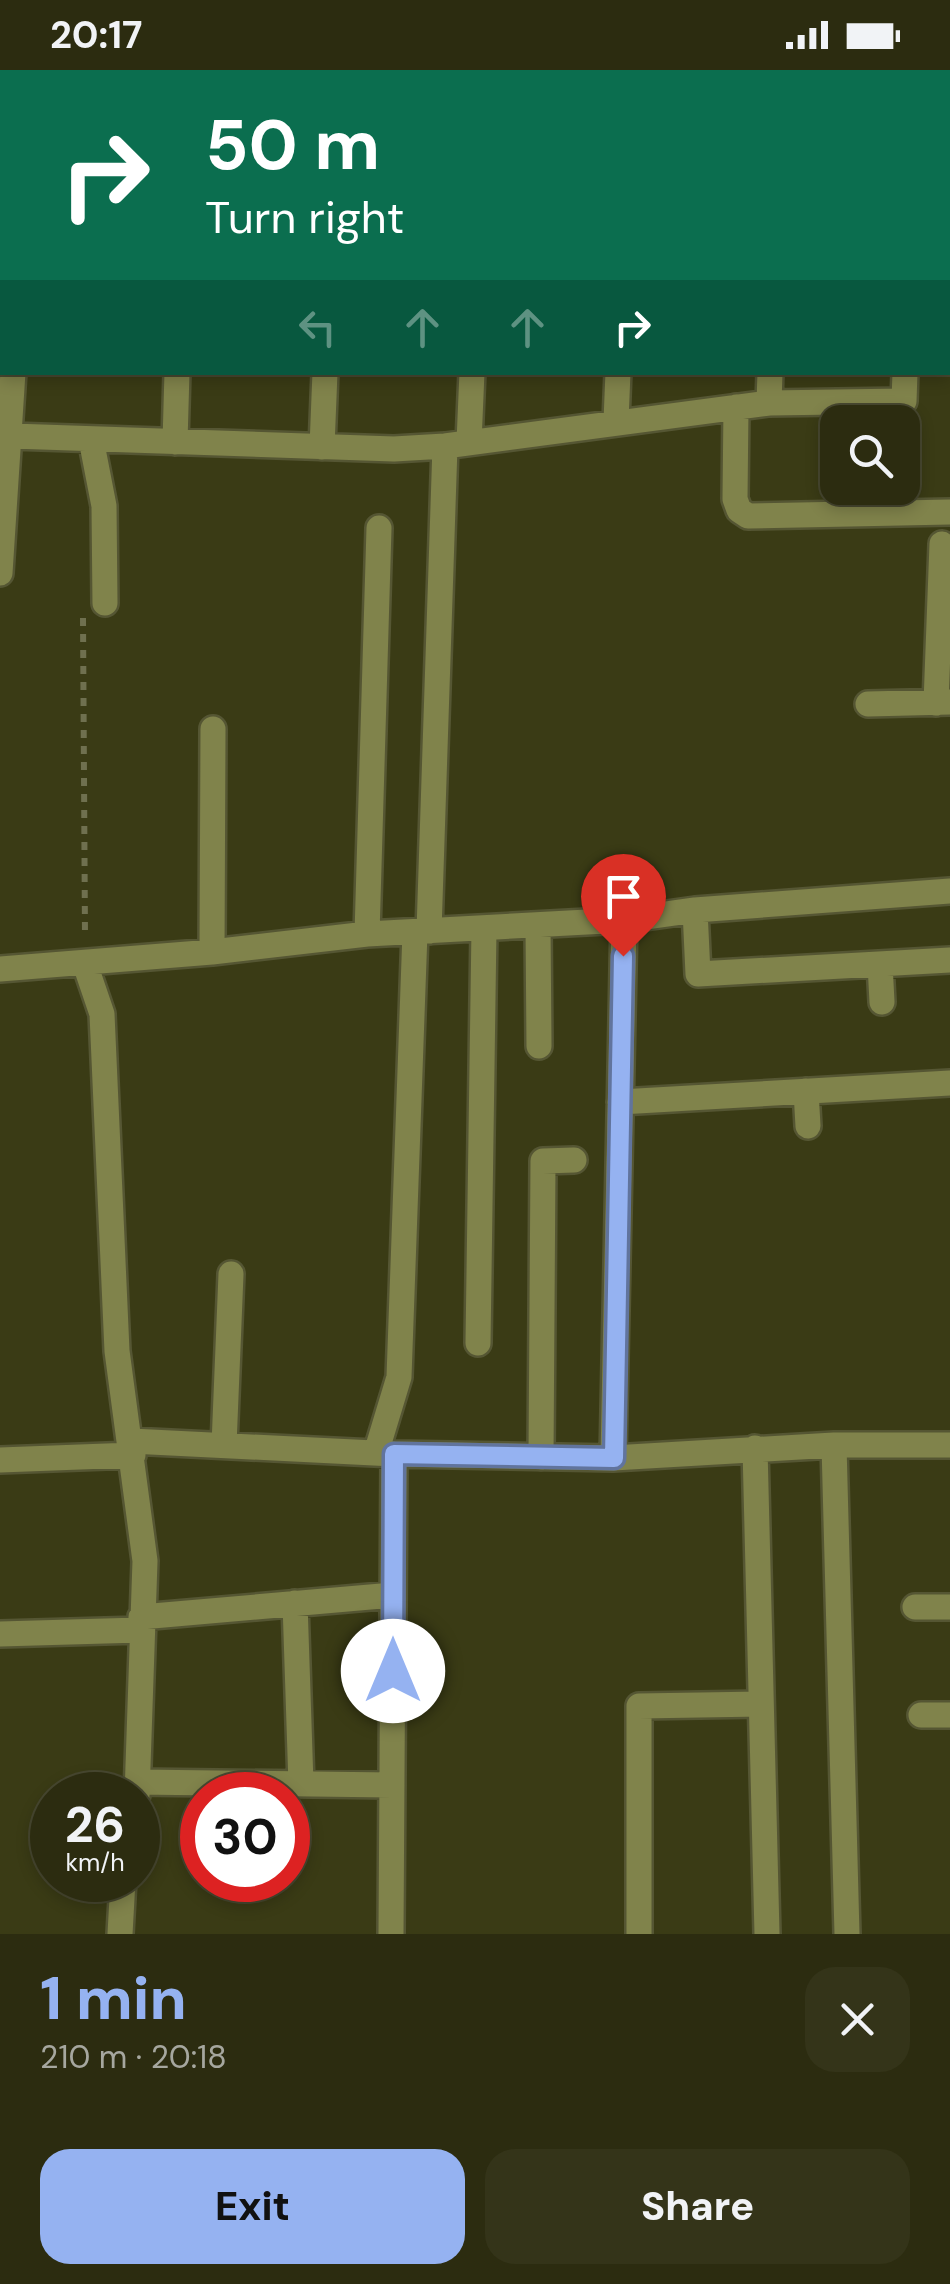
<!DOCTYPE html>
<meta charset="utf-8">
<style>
:root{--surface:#2c2c10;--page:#343419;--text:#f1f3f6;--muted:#a6a79f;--line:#484830;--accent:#95b2f1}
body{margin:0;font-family:"DM Sans",sans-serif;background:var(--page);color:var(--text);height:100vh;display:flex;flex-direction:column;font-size:38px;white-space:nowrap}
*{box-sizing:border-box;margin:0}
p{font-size:32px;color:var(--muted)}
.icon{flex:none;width:55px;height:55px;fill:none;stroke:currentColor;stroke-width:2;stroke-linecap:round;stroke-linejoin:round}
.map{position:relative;height:1864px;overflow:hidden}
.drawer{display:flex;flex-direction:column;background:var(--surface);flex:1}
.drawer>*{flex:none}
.banner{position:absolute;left:0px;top:0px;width:950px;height:305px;box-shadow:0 5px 15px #0003,0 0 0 2px var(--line);background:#0b6e4f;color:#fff;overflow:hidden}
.fabs{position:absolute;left:820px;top:335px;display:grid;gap:20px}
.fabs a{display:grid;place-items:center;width:100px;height:100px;border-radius:20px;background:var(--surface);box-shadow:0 5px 15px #0003,0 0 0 2px var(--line);font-size:50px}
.speed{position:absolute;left:30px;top:1702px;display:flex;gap:20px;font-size:50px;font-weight:700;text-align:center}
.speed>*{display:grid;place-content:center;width:130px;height:130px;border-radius:50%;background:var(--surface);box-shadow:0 5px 15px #0003,0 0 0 2px var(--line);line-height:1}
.speed small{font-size:25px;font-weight:400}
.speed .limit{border:15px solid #d22;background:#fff;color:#111}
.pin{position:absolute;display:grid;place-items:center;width:85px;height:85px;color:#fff;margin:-102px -42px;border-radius:50% 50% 50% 0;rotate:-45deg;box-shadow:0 0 10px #0007}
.pin .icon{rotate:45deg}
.me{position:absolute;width:110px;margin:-55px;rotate:0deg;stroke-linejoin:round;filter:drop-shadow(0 0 8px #0008)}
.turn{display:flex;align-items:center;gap:35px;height:210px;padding:0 40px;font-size:45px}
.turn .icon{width:130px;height:130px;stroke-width:2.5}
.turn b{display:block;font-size:70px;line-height:85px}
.lanes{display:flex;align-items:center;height:95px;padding:0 40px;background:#0003;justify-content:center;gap:50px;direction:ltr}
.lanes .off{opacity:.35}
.round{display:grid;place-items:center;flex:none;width:105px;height:105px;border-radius:30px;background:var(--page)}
.head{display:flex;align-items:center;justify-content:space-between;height:170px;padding:0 40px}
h1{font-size:60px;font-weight:800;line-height:75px;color:var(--accent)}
.button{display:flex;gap:20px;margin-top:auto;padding:20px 40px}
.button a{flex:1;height:115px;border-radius:30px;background:var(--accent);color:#111;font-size:40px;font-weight:800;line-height:115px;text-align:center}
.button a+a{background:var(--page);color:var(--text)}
.status{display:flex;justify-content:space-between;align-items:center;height:70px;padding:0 50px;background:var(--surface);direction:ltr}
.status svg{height:28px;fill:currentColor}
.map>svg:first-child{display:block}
</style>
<div class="status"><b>20:17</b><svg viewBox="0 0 49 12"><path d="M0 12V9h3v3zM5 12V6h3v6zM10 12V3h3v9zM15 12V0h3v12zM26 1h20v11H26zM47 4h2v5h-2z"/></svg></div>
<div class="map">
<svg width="950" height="1864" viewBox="0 0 950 1864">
<rect width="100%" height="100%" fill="#3a3b15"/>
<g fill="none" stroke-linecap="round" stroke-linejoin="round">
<!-- minor casing -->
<g stroke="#555633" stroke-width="30">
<path id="minor" d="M 21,2 L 21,0
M 178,2 L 178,0
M 325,2 L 325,0
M 463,2 L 463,0
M 584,2 L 584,0
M 733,2 L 733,0
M 884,2 L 884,0
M 0,168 L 2,168
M 769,333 L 770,302
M 736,337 L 735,429 L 739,440 L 748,446 L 950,442
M 616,351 L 618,302
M 12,366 L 394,379 L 445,376 L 769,333 L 904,331 L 905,302
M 91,369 L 104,436 L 105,533
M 175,372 L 177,302
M 469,372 L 472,302
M 322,377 L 325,302
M 0,503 L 13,302
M 936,633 L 942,474
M 868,634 L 950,632
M 695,840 L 698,904 L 950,890
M 538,855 L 539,976
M 429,861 L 445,376
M 367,864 L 379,458
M 212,882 L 213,659
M 85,894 L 102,944 L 117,1281 L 145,1491 L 137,1725
M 880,894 L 882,932
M 0,899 L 212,882 L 367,864 L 624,850 L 695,840 L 950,821
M 806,1021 L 808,1056
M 620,1032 L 950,1013
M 478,1273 L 484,858
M 131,1371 L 394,1384 L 613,1388 L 834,1375 L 950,1375
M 224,1375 L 231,1204
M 834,1375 L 847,1864
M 755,1378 L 767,1864
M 376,1383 L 399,1307 L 415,862
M 541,1387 L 543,1091 L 574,1090
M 613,1388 L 624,850
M 0,1390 L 133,1385
M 295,1533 L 301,1714
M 915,1537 L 950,1537
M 141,1547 L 393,1525
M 0,1564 L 140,1560
M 921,1645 L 950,1645
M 138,1712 L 392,1715
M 120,1864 L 123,1810
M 391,1864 L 394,1384
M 639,1864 L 639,1636 L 761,1634"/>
</g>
<!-- path -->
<path stroke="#6f704f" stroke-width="6" stroke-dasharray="8 8" stroke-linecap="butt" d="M 83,548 L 85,866"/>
<!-- minor -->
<use href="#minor" stroke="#80834b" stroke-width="25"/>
</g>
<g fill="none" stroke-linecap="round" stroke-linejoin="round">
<!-- route casing -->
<g stroke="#61749d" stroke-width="25">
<path id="route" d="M 393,1601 L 394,1384 L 614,1388 L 623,886"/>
</g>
<!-- route -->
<use href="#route" stroke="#95b2f1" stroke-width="18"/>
</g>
</svg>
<div class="fabs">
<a><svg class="icon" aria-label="search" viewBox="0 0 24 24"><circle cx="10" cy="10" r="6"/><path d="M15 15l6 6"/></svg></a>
</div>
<div class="speed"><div>26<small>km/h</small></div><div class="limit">30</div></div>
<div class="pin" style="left:623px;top:886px;background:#d93025"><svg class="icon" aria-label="arrive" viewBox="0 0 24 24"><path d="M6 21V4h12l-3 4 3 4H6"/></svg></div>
<svg class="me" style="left:393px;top:1601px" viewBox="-20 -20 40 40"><circle r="19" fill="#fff"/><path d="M0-13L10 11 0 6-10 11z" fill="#95b2f1"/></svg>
<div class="banner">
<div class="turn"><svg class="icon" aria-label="right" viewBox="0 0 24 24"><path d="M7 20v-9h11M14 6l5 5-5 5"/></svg><div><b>50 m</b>Turn right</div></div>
<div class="lanes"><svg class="icon off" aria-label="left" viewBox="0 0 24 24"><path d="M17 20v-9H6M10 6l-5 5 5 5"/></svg><svg class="icon off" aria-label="ahead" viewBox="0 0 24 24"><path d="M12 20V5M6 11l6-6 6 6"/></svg><svg class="icon off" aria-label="ahead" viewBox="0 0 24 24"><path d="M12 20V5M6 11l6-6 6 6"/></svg><svg class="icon" aria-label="right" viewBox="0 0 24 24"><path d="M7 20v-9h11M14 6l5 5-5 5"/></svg></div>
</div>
</div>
<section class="drawer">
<div class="head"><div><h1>1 min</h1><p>210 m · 20:18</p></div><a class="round"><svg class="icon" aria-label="close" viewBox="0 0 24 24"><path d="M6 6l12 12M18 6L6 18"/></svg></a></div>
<div class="button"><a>Exit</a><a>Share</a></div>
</section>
